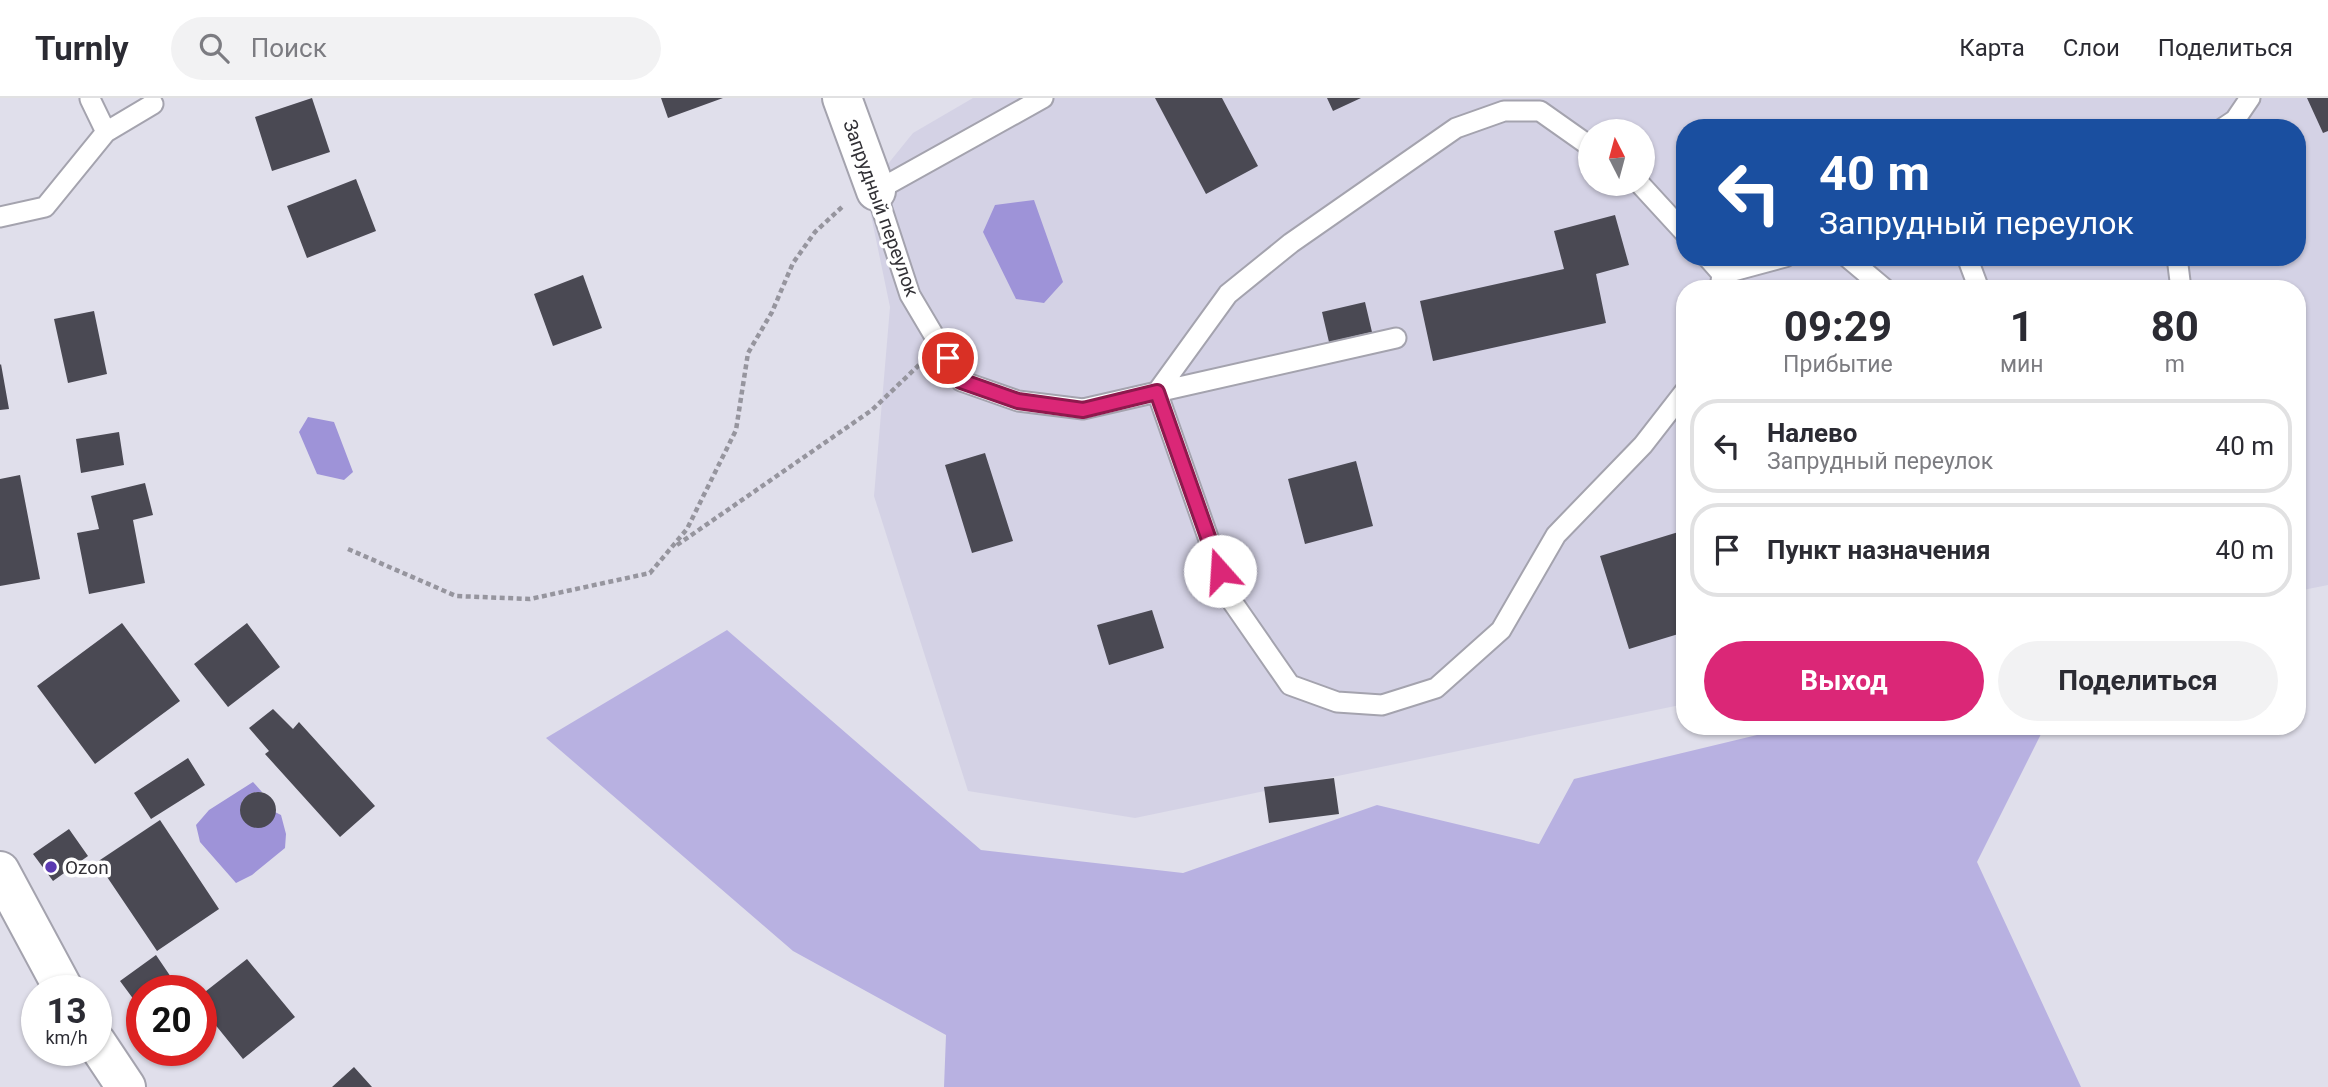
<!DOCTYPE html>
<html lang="ru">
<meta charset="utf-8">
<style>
:root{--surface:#fff;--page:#f2f2f3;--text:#2b2b33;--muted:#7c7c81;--line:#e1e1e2;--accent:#db2777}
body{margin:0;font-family:Roboto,sans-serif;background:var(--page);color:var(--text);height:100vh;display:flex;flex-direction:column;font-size:26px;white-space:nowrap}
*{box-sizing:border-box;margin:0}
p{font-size:23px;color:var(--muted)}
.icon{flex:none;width:38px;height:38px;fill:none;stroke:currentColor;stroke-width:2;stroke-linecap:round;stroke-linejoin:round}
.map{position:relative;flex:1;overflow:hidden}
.drawer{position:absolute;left:1676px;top:182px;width:630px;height:455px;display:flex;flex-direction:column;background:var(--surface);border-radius:28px;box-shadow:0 2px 5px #0004}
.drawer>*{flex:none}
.hud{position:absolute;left:1676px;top:21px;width:630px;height:147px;border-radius:28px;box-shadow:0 2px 5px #0004;background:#1a4fa0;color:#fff;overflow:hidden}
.needle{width:46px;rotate:354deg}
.controls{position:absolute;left:1578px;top:21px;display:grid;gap:14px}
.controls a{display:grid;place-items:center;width:77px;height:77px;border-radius:50%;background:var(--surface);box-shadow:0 2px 5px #0004;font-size:35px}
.speed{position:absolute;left:21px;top:877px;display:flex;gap:14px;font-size:35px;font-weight:700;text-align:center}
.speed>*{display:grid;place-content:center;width:91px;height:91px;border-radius:50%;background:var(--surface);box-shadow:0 2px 5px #0004;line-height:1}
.speed small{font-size:18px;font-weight:400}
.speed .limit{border:10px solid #d22;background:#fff;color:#111}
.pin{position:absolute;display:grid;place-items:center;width:60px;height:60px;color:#fff;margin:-30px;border:4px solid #fff;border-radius:50%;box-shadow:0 2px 7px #0007}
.me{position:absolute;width:77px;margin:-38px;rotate:341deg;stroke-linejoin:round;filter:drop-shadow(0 0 5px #0008)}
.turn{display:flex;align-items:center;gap:24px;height:147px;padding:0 28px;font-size:32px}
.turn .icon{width:91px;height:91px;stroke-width:2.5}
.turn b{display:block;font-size:49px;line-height:60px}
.eta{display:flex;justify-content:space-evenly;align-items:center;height:119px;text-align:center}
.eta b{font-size:42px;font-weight:700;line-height:49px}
.button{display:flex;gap:14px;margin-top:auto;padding:14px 28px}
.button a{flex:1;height:80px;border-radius:42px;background:var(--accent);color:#fff;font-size:28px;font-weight:700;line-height:80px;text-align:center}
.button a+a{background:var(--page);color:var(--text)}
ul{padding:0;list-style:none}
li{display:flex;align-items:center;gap:21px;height:94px;margin:0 14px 10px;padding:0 14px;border:4px solid var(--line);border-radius:28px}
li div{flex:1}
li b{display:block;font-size:26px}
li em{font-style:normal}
header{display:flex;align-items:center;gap:42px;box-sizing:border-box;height:98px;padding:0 35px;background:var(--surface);border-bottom:2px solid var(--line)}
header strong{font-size:33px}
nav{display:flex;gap:38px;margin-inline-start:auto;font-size:24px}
.search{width:490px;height:63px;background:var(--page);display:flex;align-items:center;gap:18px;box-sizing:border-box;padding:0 24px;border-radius:38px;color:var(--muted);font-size:26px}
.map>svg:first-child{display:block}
</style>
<header>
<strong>Turnly</strong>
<div class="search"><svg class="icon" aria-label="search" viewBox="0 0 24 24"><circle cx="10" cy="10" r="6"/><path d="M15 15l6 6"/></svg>Поиск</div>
<nav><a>Карта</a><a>Слои</a><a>Поделиться</a></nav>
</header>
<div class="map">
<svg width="2328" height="989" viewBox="0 0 2328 989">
<rect width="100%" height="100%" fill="#e0dfeb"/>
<!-- built -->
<path fill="#d4d2e5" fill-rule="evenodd" d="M 973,0 L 2328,0 L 2328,487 L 2298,493 L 2298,191 L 1685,191 L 1685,606 L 1135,720 L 968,693 L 874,398 L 890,209 L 866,93 L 913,35 ZM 1685,30 L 2298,30 L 2298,159 L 1685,159 ZM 1591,33 L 1643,33 L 1643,86 L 1591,86 Z"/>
<!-- green -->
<path fill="#b8b1e1" d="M 727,532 L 981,752 L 1183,775 L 1377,707 L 1539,746 L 1574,681 L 1795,628 L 2045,628 L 1977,764 L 2081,989 L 944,989 L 946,937 L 793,853 L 546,640 Z"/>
<!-- water -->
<path fill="#9e93d8" d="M 1034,102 L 1063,184 L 1044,205 L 1016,201 L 983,134 L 995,107 Z
M 308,319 L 334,324 L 353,374 L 344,382 L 317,376 L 299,334 Z
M 253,684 L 262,694 L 251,695 L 242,703 L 242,720 L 257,729 L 268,725 L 275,714 L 281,717 L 286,736 L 285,750 L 252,777 L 236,785 L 200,744 L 196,727 L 209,712 Z"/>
<!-- building -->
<path fill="#4a4953" d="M 312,0 L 330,54 L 272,73 L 255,19 Z
M 661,0 L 723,0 L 668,20 Z
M 1155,0 L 1222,0 L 1258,68 L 1206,96 Z
M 1327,0 L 1361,0 L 1333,13 Z
M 2307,0 L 2328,0 L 2328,33 L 2323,35 Z
M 356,81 L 376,133 L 307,160 L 287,108 Z
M 1615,117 L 1629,167 L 1596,176 L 1606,225 L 1433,263 L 1420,203 L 1564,171 L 1554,133 Z
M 583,177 L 602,230 L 553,248 L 534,196 Z
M 1365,204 L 1372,234 L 1329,244 L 1322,214 Z
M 94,213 L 107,276 L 68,285 L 54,221 Z
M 1,266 L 9,311 L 0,312 L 0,267 Z
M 119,334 L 124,367 L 81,375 L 76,341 Z
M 985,355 L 1013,443 L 972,455 L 945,367 Z
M 1356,363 L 1373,428 L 1305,446 L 1288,381 Z
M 20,377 L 40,481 L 0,488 L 0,381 Z
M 145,385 L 153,417 L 133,422 L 145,485 L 89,496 L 77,435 L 99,431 L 91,398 Z
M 1685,432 L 1685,534 L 1629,551 L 1600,458 Z
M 1152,512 L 1164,550 L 1109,567 L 1097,527 Z
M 122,525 L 180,603 L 95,666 L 37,588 Z
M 247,525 L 280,569 L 228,609 L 194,566 Z
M 273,611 L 293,631 L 299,624 L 375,708 L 340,739 L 265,656 L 269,653 L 249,630 Z
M 188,660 L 205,687 L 151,721 L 134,695 Z
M 1334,680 L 1339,716 L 1269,725 L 1264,689 Z
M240 712a18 18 0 1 1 36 0a18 18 0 1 1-36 0Z
M 160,722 L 219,811 L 157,853 L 97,764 Z
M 69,731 L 88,758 L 53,783 L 33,756 Z
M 156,857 L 175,885 L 164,892 L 142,892 L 140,910 L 120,883 Z
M 247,861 L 295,919 L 243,961 L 201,909 L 201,897 Z
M 354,969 L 372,989 L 332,989 Z"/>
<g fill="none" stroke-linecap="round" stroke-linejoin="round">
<!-- lane casing -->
<g stroke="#a4a3ae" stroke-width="23">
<path id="lane" d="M 1043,0 L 876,93 L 910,197 L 961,283 L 1018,303 L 1083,311 L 1157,294 L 1229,499 L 1290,587 L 1337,604 L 1382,607 L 1436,590 L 1501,532 L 1556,437 L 1643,347 L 1685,293
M 90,1 L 106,34
M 2223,30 L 2235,22 L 2250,0
M 1640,86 L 1685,135
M 0,119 L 45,109 L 106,34 L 153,6
M 1707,159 L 1722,176
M 1847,159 L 1885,191
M 1967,159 L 1979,191
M 2177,159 L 2181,191
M 1720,191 L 1722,176 L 1785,159
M 1396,240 L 1157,294 L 1228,196 L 1291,145 L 1456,30 L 1504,13 L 1540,13 L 1591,49"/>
</g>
<!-- street casing -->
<g stroke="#a4a3ae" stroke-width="42">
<path id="street" d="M 842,0 L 876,93"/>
</g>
<!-- primary casing -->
<g stroke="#a4a3ae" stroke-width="42">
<path id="primary" d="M 0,773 L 64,892
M 96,944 L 126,989"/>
</g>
<!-- path -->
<path stroke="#96959e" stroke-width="4.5" stroke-dasharray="5 3.5" stroke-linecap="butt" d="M 677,447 L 872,312 L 919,267
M 348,451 L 456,498 L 530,501 L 650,475 L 687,431 L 736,332 L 748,255 L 772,214 L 793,165 L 815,134 L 842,109"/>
<!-- lane -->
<use href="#lane" stroke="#fff" stroke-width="19"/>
<!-- street -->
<use href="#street" stroke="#fff" stroke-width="38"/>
<!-- primary -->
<use href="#primary" stroke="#fff" stroke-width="38"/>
</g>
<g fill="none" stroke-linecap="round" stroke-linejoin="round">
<!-- route casing -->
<g stroke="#8e194d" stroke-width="18">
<path id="route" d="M 948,260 L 961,283 L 1018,303 L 1083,312 L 1157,294 L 1220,473"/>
</g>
<!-- route -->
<use href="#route" stroke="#db2777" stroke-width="12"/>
</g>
<!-- markers -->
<circle fill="#5b39b1" stroke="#fff" stroke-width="2.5" cx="51" cy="769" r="7"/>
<g text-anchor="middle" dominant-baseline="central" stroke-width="7" stroke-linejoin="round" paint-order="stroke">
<!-- street labels -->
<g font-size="19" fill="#323136" stroke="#fff">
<text transform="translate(881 110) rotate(70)">Запрудный переулок</text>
</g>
<!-- poi labels -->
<g font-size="19" fill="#323136" stroke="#fff" text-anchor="start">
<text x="65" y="769">Ozon</text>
</g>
</g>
</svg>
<div class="controls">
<a><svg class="needle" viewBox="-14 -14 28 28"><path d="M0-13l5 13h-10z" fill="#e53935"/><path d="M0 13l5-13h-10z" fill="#7c7c81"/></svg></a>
</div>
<div class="speed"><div>13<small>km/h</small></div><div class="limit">20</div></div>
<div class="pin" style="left:948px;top:260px;background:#d93025"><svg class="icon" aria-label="arrive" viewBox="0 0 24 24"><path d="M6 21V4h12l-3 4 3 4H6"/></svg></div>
<svg class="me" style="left:1220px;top:473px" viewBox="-20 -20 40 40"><circle r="19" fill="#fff"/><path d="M0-13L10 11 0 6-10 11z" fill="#db2777"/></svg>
<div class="hud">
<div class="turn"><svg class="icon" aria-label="left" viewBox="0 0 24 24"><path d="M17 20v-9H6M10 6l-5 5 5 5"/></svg><div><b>40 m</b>Запрудный переулок</div></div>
</div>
<section class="drawer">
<div class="eta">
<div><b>09:29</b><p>Прибытие</p></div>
<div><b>1</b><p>мин</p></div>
<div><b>80</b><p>m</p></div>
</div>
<ul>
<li><svg class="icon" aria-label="left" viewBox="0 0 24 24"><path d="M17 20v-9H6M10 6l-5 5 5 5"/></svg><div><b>Налево</b><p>Запрудный переулок</p></div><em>40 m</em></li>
<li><svg class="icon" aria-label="arrive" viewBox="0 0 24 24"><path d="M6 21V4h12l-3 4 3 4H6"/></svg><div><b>Пункт назначения</b></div><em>40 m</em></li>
</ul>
<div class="button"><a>Выход</a><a>Поделиться</a></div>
</section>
</div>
